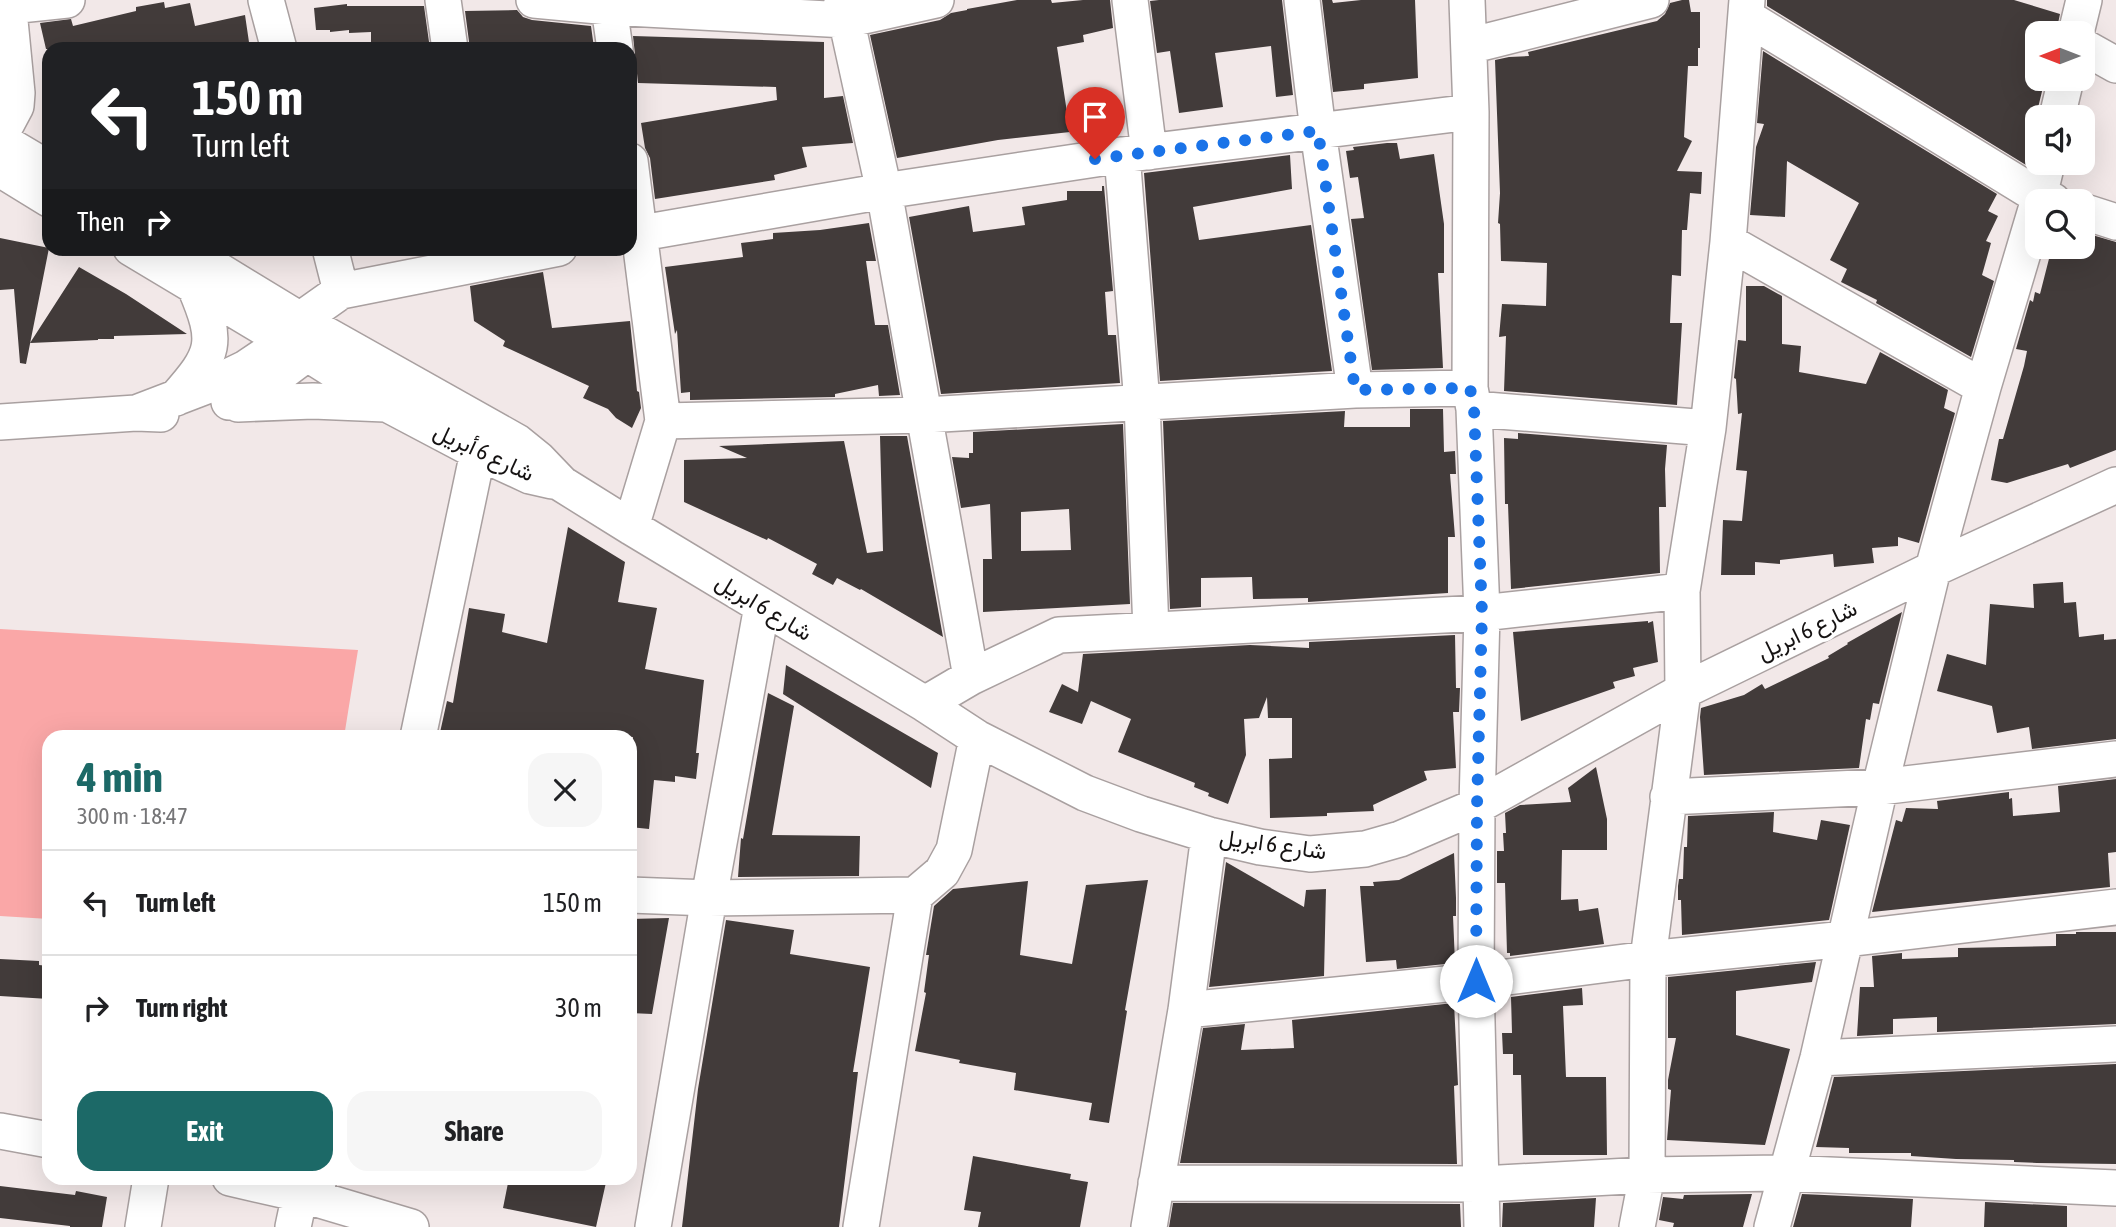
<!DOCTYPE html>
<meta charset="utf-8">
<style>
:root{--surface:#fff;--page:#f6f6f6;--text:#202124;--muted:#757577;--line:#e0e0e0;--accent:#1c6967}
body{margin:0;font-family:"Asap Condensed",Vazirmatn,sans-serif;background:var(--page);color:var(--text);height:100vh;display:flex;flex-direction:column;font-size:26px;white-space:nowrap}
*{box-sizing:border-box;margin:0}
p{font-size:23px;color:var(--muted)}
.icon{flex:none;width:38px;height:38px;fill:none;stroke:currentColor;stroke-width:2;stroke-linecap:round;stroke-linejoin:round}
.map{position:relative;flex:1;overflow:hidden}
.sheet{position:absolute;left:42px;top:730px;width:595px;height:455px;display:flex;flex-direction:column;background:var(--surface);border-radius:21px;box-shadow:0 7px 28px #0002}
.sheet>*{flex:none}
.hud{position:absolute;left:42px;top:42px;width:595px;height:214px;border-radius:21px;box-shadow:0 7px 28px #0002;background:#202124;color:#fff;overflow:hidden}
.needle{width:46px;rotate:270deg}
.controls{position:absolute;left:2025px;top:21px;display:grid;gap:14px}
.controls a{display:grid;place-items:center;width:70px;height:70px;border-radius:14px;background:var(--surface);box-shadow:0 7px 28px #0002;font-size:35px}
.pin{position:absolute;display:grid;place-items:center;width:60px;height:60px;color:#fff;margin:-72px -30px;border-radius:50% 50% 50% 0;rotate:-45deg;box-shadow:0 0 7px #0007}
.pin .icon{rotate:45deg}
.me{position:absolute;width:77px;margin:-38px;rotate:0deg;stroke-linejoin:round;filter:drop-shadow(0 0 5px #0008)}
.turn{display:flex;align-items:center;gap:24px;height:147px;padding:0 35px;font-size:32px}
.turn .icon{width:91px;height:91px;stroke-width:2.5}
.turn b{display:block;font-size:49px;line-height:60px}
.then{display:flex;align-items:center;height:66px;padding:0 35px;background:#0003;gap:14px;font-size:26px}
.round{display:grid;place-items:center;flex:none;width:74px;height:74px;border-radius:21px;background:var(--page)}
.headline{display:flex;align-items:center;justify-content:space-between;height:119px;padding:0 35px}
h1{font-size:42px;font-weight:700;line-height:52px;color:var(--accent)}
.primary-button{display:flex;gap:14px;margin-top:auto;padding:14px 35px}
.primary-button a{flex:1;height:80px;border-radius:21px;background:var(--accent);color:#fff;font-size:28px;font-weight:700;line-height:80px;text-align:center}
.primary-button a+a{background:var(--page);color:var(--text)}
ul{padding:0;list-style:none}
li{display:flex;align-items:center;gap:21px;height:105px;padding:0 35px;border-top:2px solid var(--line)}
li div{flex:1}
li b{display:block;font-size:26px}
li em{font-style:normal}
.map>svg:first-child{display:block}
</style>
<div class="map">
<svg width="2116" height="1227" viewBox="0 0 2116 1227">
<rect width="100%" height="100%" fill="#f2e8e8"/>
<!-- green -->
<path fill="#faa7a7" d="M 0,629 L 358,650 L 344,737 L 49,737 L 49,919 L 0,916 Z"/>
<!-- building -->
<path fill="#423b3a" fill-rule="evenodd" d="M 1017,0 L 1051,0 L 1052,3 L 1083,0 L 1110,0 L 1113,28 L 1083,35 L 1084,42 L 1057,47 L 1070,132 L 998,140 L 897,158 L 870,35 L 940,20 L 951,13 L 967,10 L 967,9 Z
M 1159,0 L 1282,0 L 1293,95 L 1276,97 L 1271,46 L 1215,53 L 1223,107 L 1179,113 L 1170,51 L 1157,53 L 1150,1 Z
M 1322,0 L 1332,0 L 1333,3 L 1361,0 L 1415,0 L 1418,78 L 1364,84 L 1364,89 L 1333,92 Z
M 1682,0 L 1689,0 L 1691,12 L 1700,12 L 1700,48 L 1698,48 L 1698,66 L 1688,66 L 1684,137 L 1692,141 L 1677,171 L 1702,172 L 1701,194 L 1690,193 L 1687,230 L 1682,230 L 1681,276 L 1672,275 L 1670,323 L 1682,323 L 1677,405 L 1504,391 L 1506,336 L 1499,337 L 1502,304 L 1546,306 L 1547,263 L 1501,261 L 1500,224 L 1498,223 L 1500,193 L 1495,60 L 1509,57 L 1529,56 L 1528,52 L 1657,21 L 1665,14 L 1670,3 Z
M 1767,0 L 2014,0 L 2060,14 L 2056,33 L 2037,33 L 2037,79 L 2045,79 L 2037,112 L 2037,130 L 2026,165 L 1767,6 Z
M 164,2 L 165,8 L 190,3 L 195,26 L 245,15 L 250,49 L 46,49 L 40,23 L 71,19 L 73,26 L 136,11 L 136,7 Z
M 347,4 L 347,6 L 424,6 L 430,49 L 371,49 L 371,32 L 349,33 L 349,30 L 330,32 L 330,30 L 316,30 L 314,8 Z
M 517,10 L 523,17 L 532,20 L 591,26 L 594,48 L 470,49 L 465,11 Z
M 633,36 L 824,42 L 824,98 L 843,96 L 853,143 L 802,147 L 807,167 L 774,175 L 775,180 L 655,199 L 650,158 L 645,148 L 641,123 L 777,100 L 776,87 L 638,83 Z
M 1763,51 L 1997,194 L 1988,211 L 1998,216 L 1986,241 L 1991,243 L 1982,275 L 1994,281 L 1971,357 L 1876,303 L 1877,300 L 1841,282 L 1847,269 L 1830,260 L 1859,203 L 1787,161 L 1785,217 L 1750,215 L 1756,147 L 1764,124 L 1757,123 Z
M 1387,143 L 1397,143 L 1400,159 L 1434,154 L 1444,224 L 1444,273 L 1438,273 L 1443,368 L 1372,370 L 1351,219 L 1364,218 L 1358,177 L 1350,178 L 1346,151 L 1354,150 L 1353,147 Z
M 1290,155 L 1292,189 L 1193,207 L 1199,240 L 1311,225 L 1332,371 L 1160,381 L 1144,173 Z
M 1102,186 L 1104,186 L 1113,291 L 1105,292 L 1108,335 L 1116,335 L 1120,383 L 941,394 L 909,217 L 969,206 L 973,232 L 1025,225 L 1022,207 L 1067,200 L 1067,191 L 1102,191 Z
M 869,223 L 876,261 L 866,261 L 875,325 L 888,325 L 900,395 L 879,396 L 878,385 L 835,394 L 835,397 L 690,400 L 690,392 L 681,393 L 677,330 L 675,334 L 665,267 L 743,257 L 741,243 L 773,239 L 773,233 L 820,230 Z
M 2082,232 L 2116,242 L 2116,450 L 2070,468 L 2068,464 L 2007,483 L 1991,480 L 1999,439 L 2003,439 L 2024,366 L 2027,351 L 2016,349 L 2030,300 L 2033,302 L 2035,292 L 2040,294 L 2052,247 L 2082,247 Z
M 0,238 L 49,248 L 26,364 L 20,363 L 14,289 L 0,290 Z
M 79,267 L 126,294 L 187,334 L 114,336 L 114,339 L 98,339 L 98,340 L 30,343 Z
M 543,272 L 552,328 L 630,321 L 637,391 L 639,392 L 641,408 L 632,428 L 616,418 L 608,409 L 583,398 L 589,386 L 503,346 L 505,341 L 474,321 L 470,286 Z
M 1746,286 L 1764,286 L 1782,296 L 1782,344 L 1801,346 L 1799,372 L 1866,384 L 1880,352 L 1948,390 L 1944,408 L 1955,413 L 1919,543 L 1898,537 L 1898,546 L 1872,548 L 1874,563 L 1834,567 L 1833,554 L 1780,560 L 1780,564 L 1755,562 L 1755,575 L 1721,575 L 1723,520 L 1742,521 L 1747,471 L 1736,470 L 1742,413 L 1738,414 L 1736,379 L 1734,378 L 1738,340 L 1746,341 Z
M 1410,409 L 1443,409 L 1444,452 L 1455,451 L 1456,474 L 1450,474 L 1455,537 L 1448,537 L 1448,593 L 1308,602 L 1308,598 L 1253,599 L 1252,577 L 1201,578 L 1201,607 L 1170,609 L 1163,421 L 1345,411 L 1344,427 L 1410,427 Z
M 1123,424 L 1130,604 L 983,612 L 983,559 L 992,559 L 990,504 L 961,508 L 952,457 L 969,458 L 969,453 L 973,453 L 973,432 ZM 1069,509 L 1071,550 L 1021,551 L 1021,512 Z
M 1518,433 L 1667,445 L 1665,469 L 1666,507 L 1659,507 L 1660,573 L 1511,589 L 1508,504 L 1505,504 L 1504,438 L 1518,439 Z
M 880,436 L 907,436 L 943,637 L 861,589 L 860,590 L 837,578 L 833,585 L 812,574 L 817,564 L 768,538 L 767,540 L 684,502 L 684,460 L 747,458 L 719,446 L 844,441 L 867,553 L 883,551 Z
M 568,527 L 625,562 L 618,602 L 657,608 L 645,669 L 704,680 L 696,753 L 699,753 L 696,779 L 675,776 L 675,782 L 654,780 L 649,829 L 630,827 L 630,757 L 633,737 L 439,737 L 447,701 L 453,703 L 469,608 L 505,614 L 502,632 L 547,643 Z
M 2063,582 L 2064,603 L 2076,602 L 2079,637 L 2104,634 L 2104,640 L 2116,639 L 2116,739 L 2032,749 L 2029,727 L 1997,733 L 1992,706 L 1937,691 L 1947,654 L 1986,665 L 1990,604 L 2034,608 L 2033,584 Z
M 1902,612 L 1879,704 L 1873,703 L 1870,720 L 1866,719 L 1859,768 L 1704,775 L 1700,717 L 1701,708 L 1744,695 L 1762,684 L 1765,689 L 1829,658 L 1828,656 L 1848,644 L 1847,643 Z
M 1648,621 L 1648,623 L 1653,621 L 1658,662 L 1633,668 L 1635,676 L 1613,682 L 1615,688 L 1521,721 L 1513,632 Z
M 1455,635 L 1456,688 L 1460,688 L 1459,712 L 1453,712 L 1456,768 L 1424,771 L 1427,780 L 1373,805 L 1374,811 L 1327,813 L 1327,816 L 1270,818 L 1269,759 L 1292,758 L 1292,718 L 1268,718 L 1267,697 L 1259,718 L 1244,719 L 1246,755 L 1228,804 L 1208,796 L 1209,793 L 1194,787 L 1195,783 L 1118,752 L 1131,719 L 1091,701 L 1082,724 L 1049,712 L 1062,684 L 1078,692 L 1083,654 L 1250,645 L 1309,648 L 1309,642 Z
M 786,665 L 938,753 L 931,788 L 783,694 Z
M 768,693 L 794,706 L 772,835 L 860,836 L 859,876 L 738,877 L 741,838 L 743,839 Z
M 1596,767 L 1607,819 L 1607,850 L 1562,850 L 1561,900 L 1578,899 L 1579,911 L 1598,908 L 1604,944 L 1510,956 L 1510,953 L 1507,953 L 1505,883 L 1497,883 L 1497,851 L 1504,851 L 1503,833 L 1506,833 L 1505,813 L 1520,805 L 1571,802 L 1568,788 Z
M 2116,779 L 2116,852 L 2108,853 L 2110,887 L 1872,912 L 1896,820 L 1902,822 L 1906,808 L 1938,809 L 1937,801 L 2009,792 L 2009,799 L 2012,798 L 2013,816 L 2060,812 L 2058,786 Z
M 1774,812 L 1773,832 L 1817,840 L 1821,820 L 1850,825 L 1829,920 L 1682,935 L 1681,900 L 1678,900 L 1678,886 L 1679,879 L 1683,879 L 1684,847 L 1687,847 L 1688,816 Z
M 1454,853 L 1456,898 L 1456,916 L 1453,916 L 1455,963 L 1397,969 L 1396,960 L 1366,962 L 1360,886 L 1374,886 L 1373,882 L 1399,880 Z
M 1226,862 L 1304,907 L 1306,890 L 1326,889 L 1324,976 L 1209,987 Z
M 1148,880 L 1125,1010 L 1127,1011 L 1109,1123 L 1089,1120 L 1092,1103 L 1014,1090 L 1016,1073 L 959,1063 L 960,1060 L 915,1051 L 926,993 L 924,992 L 929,955 L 926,955 L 934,906 L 953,889 L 1028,881 L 1020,955 L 1072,964 L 1086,885 Z
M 669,918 L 652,1014 L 630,1013 L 630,919 Z
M 726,920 L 794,930 L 790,954 L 870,967 L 853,1072 L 858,1072 L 839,1227 L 682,1227 L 698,1089 Z
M 2076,932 L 2116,932 L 2116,1024 L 1937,1032 L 1937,1017 L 1893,1019 L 1893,1034 L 1857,1036 L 1860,987 L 1874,987 L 1872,956 L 1902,953 L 1902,959 L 1958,957 L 1958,948 L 2056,946 L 2056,934 L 2076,934 Z
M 0,959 L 39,961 L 39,965 L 49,966 L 49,999 L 0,996 Z
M 1816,962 L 1812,982 L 1736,991 L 1736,1035 L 1790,1049 L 1765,1145 L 1667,1140 L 1671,1090 L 1668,1089 L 1668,1080 L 1676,1038 L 1668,1038 L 1668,977 Z
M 1582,988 L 1583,1005 L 1563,1006 L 1566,1077 L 1606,1077 L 1607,1155 L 1523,1155 L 1521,1075 L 1513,1075 L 1513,1054 L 1503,1054 L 1502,1033 L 1512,1033 L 1511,997 Z
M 1454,1003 L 1458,1085 L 1454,1086 L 1457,1164 L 1180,1163 L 1203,1028 L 1245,1024 L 1241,1050 L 1294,1048 L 1292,1020 Z
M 2116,1064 L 2116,1164 L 2037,1163 L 2014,1162 L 2014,1160 L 1956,1159 L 1911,1156 L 1911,1153 L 1849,1153 L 1849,1148 L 1816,1147 L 1834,1077 Z
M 973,1156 L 1071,1174 L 1070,1179 L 1088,1182 L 1080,1227 L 978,1227 L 981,1212 L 964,1210 Z
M 509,1178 L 607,1178 L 596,1227 L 503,1208 Z
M 0,1186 L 75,1195 L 76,1191 L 107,1197 L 102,1227 L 70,1227 L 70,1226 L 0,1218 Z
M 1752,1194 L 1743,1227 L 1673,1227 L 1674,1223 L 1659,1220 L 1663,1197 L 1683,1199 L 1684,1195 Z
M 1802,1194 L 1913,1199 L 1911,1227 L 1793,1227 Z
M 1596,1198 L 1594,1227 L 1502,1227 L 1503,1203 Z
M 1985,1202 L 2067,1206 L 2067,1227 L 1984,1227 Z
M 1173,1203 L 1460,1204 L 1461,1227 L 1169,1227 Z"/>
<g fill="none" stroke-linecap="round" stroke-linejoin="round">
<!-- minor casing -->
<g stroke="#a9a0a0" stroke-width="38">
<path id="minor" d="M 266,0 L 279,49
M 443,0 L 450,49
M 534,0 L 609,7 L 846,20 L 936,0
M 608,0 L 615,49
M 842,0 L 884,191 L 971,677
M 1130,0 L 1149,152
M 1302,0 L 1318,131 L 1355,390
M 1467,0 L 1471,112 L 1470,388 L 1474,409 L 1482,613 L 1477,806 L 1476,981 L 1482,1227
M 10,6 L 67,0
M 1746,17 L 2040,197 L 2053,201
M 2076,33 L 2084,0
M 1469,46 L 1651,0
M 2082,46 L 2116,65
M 2057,117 L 2066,79
M 0,136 L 16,106 L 17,93 L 8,0
M 0,140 L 49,169
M 1122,155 L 1142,403 L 1151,630
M 630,161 L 663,421 L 631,527
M 0,169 L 49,199
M 2038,201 L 2047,163
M 2082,211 L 2116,222
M 630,235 L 884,191 L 1122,155 L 1471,112
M 1728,242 L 1983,387
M 131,248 L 308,354 L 389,405 L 478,452 L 530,476 L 552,481
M 182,248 L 300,320 L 517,442 L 538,459 L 562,484 L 631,527 L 925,704 L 977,738 L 1085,793 L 1141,814 L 1209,835 L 1260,847 L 1310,854 L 1365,849 L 1400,839 L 1477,806 L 1683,691 L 1933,569 L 2116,485
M 330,248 L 341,291
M 176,398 C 215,354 219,343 195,287
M 229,402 L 273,379 L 317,346
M 238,404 L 313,401 L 385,404
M 1474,409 L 1708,428
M 136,413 L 217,382 L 246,368 L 286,341 L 300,320 L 341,291 L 559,248
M 663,421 L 925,415 L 1355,390 L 1470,388
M 0,422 L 136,413 L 161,414
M 925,704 L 971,677 L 1059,635 L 1482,613 L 1682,591
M 418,737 L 478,452
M 1668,797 L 1880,787 L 2116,759
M 630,895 L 709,898 L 915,895
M 1186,1010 L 1476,981 L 1648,959 L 1845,939 L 2116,907
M 1818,1058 L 2116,1044
M 0,1131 L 49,1140
M 230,1178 L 300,1194 L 411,1227
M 1156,1183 L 1482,1184 L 1647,1175 L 1785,1173 L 2116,1188
M 143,1227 L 151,1178
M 293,1227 L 300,1194 L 318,1183
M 653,1227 L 709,898 L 762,606
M 861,1227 L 915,895 L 942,872 L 954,850 L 977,738
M 1149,1227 L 1186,1010 L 1209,835
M 1637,1227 L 1647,1175 L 1648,959 L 1683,691 L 1682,591 L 1708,428 L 1728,242 L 1747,0
M 1772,1227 L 1818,1058 L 1880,787 L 1933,569 L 1983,387 L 2037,206"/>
</g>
<!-- minor -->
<use href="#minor" stroke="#fff" stroke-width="35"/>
</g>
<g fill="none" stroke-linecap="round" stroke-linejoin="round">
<!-- route -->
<path stroke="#1a73e8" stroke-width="12" stroke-dasharray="0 21.6" d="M 1095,159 L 1318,131 L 1355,390 L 1470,388 L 1474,409 L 1482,613 L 1477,806 L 1476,981"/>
</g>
<g text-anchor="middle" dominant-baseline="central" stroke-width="7" stroke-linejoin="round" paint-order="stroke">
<!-- street labels -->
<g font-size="23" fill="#151212" stroke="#fff">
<text transform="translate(484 452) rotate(25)">شارع 6 أبريل</text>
<text transform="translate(764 607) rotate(31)">شارع 6 ابريل</text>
<text transform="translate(1807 630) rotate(-26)">شارع 6 ابريل</text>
<text transform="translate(1273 844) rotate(8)">شارع 6 ابريل</text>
</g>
</g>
</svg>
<div class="controls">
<a><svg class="needle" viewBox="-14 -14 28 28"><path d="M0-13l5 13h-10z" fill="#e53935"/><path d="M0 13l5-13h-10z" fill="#757577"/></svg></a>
<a><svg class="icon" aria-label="sound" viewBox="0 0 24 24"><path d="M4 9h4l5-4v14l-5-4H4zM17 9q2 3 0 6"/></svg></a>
<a><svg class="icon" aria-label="search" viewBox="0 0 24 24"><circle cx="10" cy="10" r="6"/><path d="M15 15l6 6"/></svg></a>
</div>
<div class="pin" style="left:1095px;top:159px;background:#d93025"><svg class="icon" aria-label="arrive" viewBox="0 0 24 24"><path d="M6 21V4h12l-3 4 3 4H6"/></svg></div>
<svg class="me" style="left:1476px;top:981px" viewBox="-20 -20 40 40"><circle r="19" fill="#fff"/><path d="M0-13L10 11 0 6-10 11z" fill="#1a73e8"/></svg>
<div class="hud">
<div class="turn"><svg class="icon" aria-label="left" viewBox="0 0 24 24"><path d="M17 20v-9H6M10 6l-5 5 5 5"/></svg><div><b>150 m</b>Turn left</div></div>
<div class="then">Then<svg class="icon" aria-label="right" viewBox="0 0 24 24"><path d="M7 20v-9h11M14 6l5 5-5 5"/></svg></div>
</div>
<section class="sheet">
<div class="headline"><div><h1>4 min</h1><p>300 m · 18:47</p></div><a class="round"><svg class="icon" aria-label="close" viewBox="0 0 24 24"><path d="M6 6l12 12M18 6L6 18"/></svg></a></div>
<ul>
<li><svg class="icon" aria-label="left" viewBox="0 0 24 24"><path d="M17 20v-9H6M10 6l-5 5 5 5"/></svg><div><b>Turn left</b></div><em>150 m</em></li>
<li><svg class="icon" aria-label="right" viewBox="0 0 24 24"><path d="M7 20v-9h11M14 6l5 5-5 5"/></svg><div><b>Turn right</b></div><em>30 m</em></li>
</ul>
<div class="primary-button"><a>Exit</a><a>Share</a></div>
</section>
</div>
